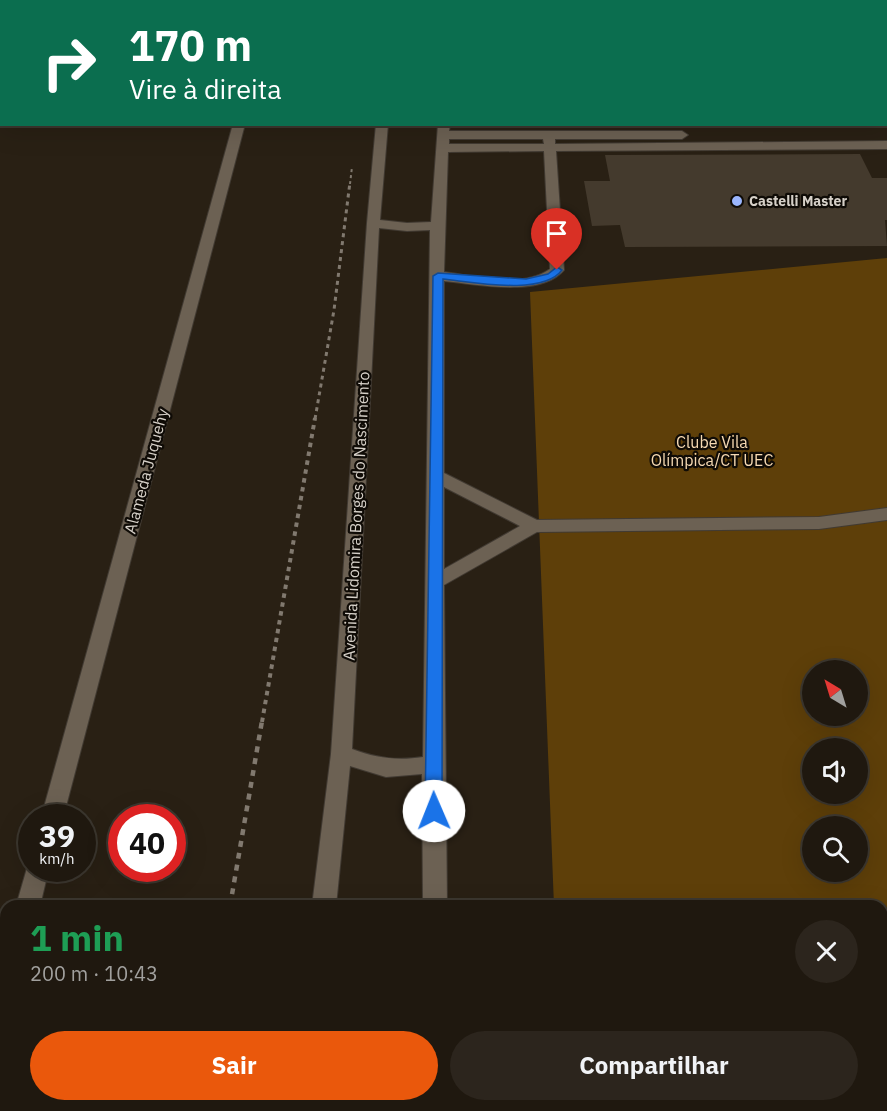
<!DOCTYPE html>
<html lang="pt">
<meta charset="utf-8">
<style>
:root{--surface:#1f180f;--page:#2c251d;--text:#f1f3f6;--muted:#a1a09e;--line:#3c372f;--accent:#ea580c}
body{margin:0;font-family:"IBM Plex Sans",sans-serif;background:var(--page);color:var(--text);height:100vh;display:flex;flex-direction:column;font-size:22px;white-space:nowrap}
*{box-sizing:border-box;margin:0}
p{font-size:20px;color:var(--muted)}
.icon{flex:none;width:33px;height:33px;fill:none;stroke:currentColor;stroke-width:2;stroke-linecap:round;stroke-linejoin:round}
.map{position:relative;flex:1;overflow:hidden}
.panel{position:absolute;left:0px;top:900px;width:888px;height:212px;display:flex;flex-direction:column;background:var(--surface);border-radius:18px 18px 0 0;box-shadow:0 6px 24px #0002,0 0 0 2px var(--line)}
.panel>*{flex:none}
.hud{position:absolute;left:0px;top:0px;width:888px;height:126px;box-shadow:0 6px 24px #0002,0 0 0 2px var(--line);background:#0b6e4f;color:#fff;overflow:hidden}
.needle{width:39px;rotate:322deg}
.fabs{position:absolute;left:802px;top:660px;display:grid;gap:12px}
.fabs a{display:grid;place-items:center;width:66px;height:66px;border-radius:50%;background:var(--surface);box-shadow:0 6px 24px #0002,0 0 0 2px var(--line);font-size:30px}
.speed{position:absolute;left:18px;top:804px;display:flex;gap:12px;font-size:30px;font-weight:700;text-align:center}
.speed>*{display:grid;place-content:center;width:78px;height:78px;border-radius:50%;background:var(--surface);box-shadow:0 6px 24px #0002,0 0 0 2px var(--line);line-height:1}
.speed small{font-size:15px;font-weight:400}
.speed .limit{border:9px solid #d22;background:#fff;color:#111}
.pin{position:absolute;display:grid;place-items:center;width:51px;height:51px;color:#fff;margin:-62px -26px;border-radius:50% 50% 50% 0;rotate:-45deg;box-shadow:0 0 6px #0007}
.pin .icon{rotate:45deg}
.me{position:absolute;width:66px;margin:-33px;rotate:359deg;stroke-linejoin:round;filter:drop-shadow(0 0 4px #0008)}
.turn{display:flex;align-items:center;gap:21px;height:126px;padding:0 30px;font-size:27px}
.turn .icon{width:78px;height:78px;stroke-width:2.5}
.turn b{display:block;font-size:42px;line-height:51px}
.round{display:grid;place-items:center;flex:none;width:63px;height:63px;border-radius:32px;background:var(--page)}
.headline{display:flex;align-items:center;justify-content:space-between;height:102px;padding:0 30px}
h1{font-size:36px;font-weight:700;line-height:45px;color:#1e9e55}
.action{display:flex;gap:12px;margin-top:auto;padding:12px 30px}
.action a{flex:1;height:69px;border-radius:36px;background:var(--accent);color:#fff;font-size:24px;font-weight:700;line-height:69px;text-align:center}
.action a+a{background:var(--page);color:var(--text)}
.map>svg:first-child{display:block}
</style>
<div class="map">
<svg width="887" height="1111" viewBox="0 0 887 1111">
<rect width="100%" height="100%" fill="#292014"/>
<!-- green -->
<path fill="#5e3f09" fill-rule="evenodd" d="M 887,258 L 887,1044 L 882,1043 L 882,906 L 554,906 L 530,292 ZM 813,670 L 858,670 L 858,716 L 813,716 ZM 813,748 L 858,748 L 858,794 L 813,794 ZM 813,826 L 858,826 L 858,872 L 813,872 Z"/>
<!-- building -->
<path fill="#443a2d" d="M 860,154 L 872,178 L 887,178 L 887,220 L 885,220 L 887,246 L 625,247 L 620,225 L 592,226 L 584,181 L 610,181 L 605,155 Z"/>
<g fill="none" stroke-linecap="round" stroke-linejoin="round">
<!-- minor casing -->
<g stroke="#413a32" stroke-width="2">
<path id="minor" d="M 64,0 L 74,0 L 63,2 Z
M 267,0 L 277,0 L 266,2 Z
M 387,0 L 397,0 L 397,2 L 387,2 Z
M 437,0 L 447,0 L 447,2 L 437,2 Z
M 595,0 L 630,0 L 631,2 L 596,2 Z
M 785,0 L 795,0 L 795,2 L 785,2 Z
M 886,13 L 887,13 L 887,19 L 886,19 Z
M 0,39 L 2,39 L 2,45 L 0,45 Z
M 886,73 L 887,73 L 887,81 L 886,81 Z
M 0,117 L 2,124 L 4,124 L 0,125 Z
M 233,124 L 245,124 L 63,818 L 41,818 Z
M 376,124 L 388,124 L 380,220 L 407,223 L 431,222 L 438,124 L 450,124 L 449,131 L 682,131 L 688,135 L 682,139 L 555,139 L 555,144 L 887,141 L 887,149 L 556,151 L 564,270 C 540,298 476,284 444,281 L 444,473 L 537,520 L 819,517 L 887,508 L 887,520 L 819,529 L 537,532 L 444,585 L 447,906 L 423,906 L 422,774 L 386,777 L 350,766 L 336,906 L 312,906 L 331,754 L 367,223 ZM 449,139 L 543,139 L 544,144 L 449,144 ZM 544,151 L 550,269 C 522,289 475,276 444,272 L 448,152 ZM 379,228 L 407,231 L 430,230 L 423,757 C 397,761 376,758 352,749 ZM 444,487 L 520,526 L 444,569 Z
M 32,860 L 32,868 L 49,868 L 40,906 L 16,906 L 27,868 Z
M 6,911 L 6,933 L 0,935 L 0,913 Z
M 6,975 L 6,1019 L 0,1021 L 0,978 Z
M 288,1106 L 314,1106 L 313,1111 L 287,1111 Z
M 425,1106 L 451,1106 L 451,1111 L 425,1111 Z"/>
</g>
<!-- path-far3 -->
<path stroke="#81796f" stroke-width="2" stroke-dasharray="3 3" stroke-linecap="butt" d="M 350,184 L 352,167"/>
<!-- path-far2 -->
<path stroke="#81796f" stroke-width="3" stroke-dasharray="4 4" stroke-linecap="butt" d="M 315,419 L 334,310 L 350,182"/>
<!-- path-far1 -->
<path stroke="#81796f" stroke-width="4" stroke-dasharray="4.5 4.5" stroke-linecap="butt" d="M 262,722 L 315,418"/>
<!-- path -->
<path stroke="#81796f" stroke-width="4.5" stroke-dasharray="6 6" stroke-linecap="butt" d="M 230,906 L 262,721
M 194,1111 L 195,1106"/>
<!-- minor -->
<use href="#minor" fill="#6c6153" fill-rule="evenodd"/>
</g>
<!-- route -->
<path fill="#1a73e8" stroke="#114b97" stroke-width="1.5" d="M 557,267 L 562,270 C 543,296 473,282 443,279 L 442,811 L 440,816 L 434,818 L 428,816 L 425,811 L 433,276 L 438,273 L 526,279 L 548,274 Z"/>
<!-- markers -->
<circle fill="#9ab5fd" stroke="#0f0b06" stroke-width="2" cx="737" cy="201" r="6"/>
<g text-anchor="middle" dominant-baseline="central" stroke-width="4.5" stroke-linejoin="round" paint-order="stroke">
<!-- far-poi labels -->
<g font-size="14" font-weight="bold" fill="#d6d0c8" stroke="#0f0b06" text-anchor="start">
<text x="749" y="201">Castelli Master</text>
</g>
<!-- park labels -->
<g font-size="16" fill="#f6d9b2" stroke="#0f0b06">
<text x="712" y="442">Clube Vila<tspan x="712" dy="18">Olímpica/CT UEC</tspan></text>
</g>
<!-- street labels -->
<g font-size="16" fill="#d6d0c8" stroke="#0f0b06">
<text transform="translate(146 471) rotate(-75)">Alameda Juquehy</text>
<text transform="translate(356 516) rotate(-87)">Avenida Lidomira Borges do Nascimento</text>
</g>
</g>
</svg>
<div class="fabs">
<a><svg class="needle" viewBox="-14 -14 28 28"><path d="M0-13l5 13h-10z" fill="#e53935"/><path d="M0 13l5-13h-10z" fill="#a1a09e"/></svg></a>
<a><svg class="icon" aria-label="sound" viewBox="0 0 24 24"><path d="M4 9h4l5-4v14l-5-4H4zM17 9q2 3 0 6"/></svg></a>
<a><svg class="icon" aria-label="search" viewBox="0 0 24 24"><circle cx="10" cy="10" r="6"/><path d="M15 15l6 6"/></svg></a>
</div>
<div class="speed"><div>39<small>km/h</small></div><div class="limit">40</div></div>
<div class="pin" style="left:557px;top:270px;background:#d93025"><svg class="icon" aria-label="arrive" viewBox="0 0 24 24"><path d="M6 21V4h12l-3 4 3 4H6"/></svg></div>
<svg class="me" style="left:434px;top:811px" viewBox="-20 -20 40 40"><circle r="19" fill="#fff"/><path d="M0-13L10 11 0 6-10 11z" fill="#1a73e8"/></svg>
<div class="hud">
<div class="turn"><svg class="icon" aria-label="right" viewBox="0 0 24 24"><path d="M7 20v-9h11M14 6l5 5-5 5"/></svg><div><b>170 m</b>Vire à direita</div></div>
</div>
<section class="panel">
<div class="headline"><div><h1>1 min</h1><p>200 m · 10:43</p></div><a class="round"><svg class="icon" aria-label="close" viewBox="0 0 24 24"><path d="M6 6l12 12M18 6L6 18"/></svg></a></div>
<div class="action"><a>Sair</a><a>Compartilhar</a></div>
</section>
</div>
